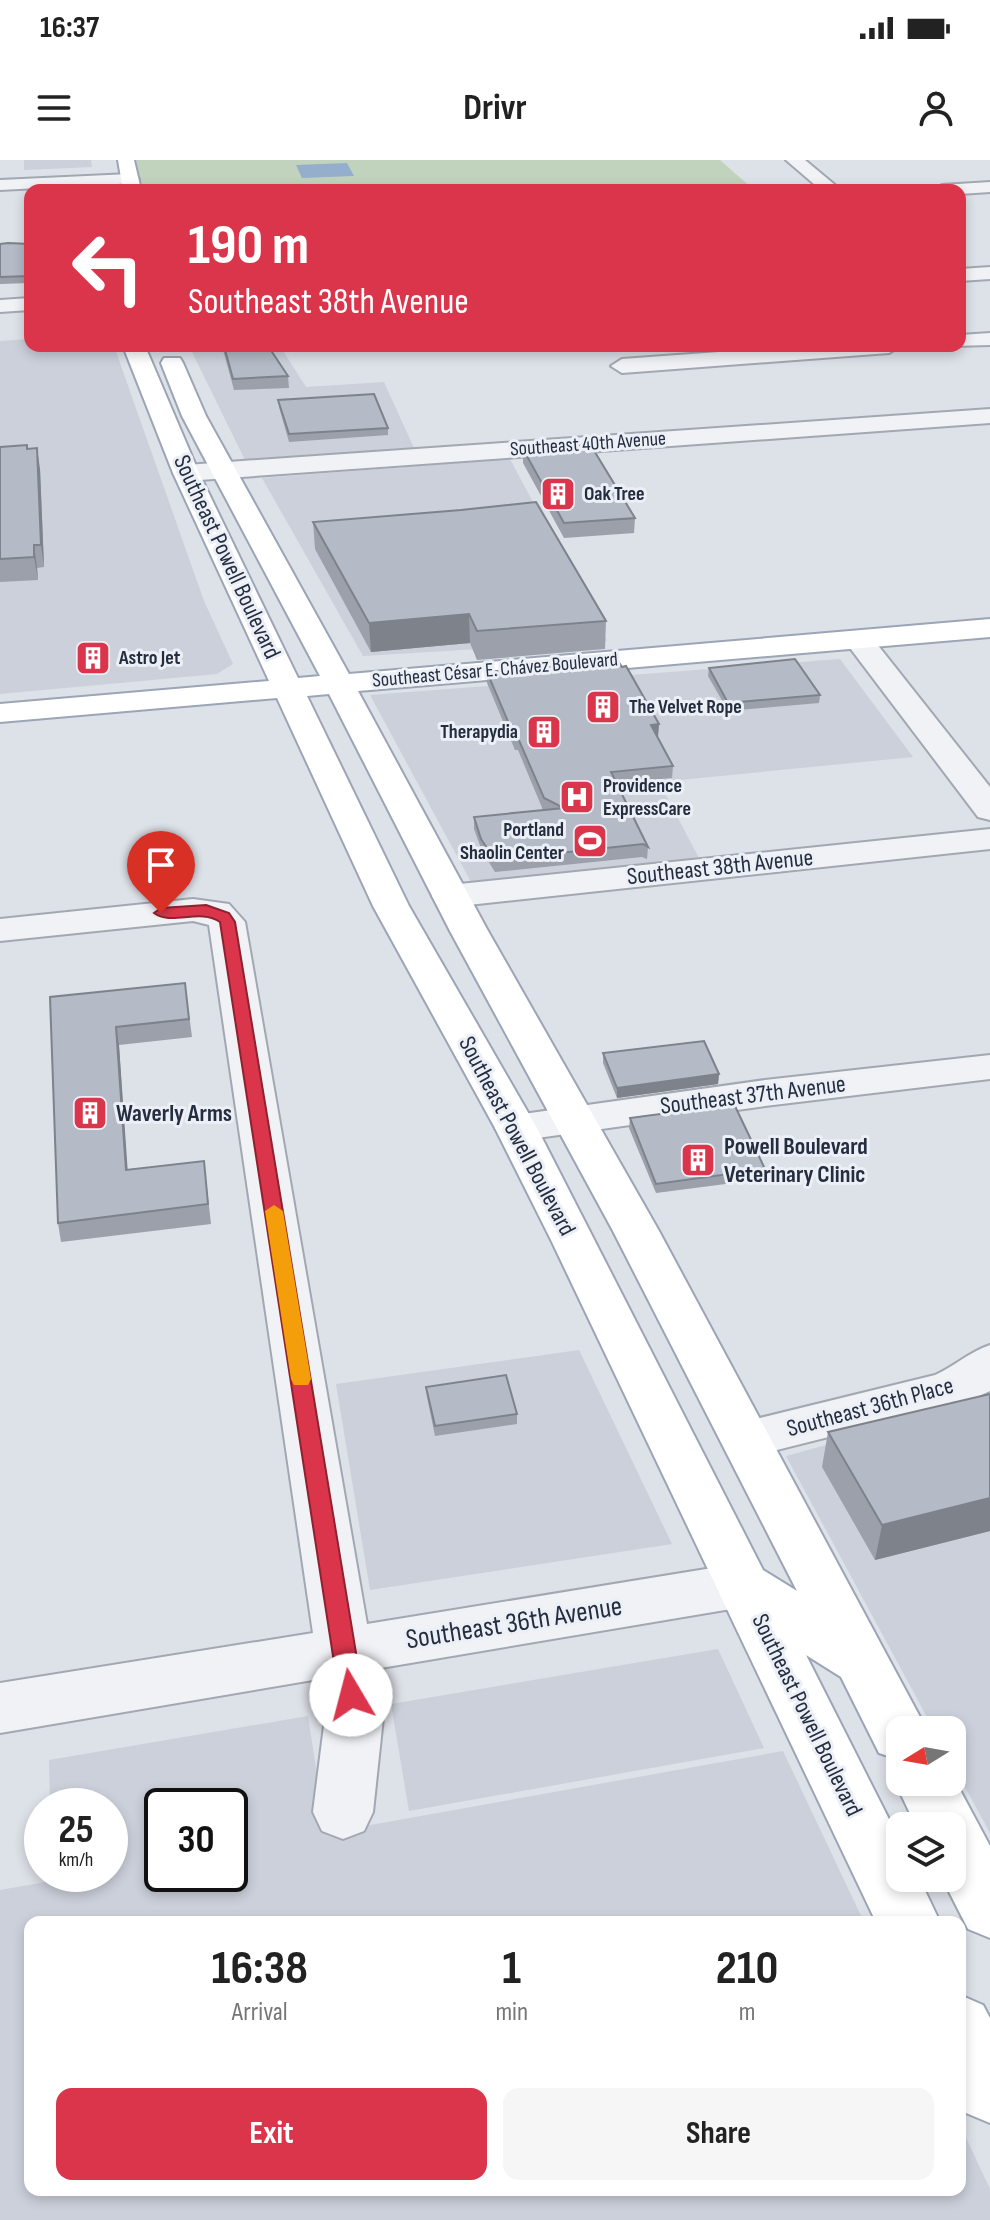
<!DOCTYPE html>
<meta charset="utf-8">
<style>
:root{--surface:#fff;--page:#f6f6f6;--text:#222;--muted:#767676;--accent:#da354b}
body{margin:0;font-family:"Sofia Sans Condensed",sans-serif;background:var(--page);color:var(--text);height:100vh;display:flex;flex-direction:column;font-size:30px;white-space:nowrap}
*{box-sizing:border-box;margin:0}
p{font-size:26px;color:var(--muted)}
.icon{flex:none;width:44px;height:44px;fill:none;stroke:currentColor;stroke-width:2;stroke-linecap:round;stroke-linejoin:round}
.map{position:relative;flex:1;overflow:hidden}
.details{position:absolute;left:24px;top:1756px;width:942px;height:280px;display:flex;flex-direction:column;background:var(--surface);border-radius:16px;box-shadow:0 4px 12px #0003}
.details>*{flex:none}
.banner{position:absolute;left:24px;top:24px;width:942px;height:168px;border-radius:16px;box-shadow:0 4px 12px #0003;background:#da354b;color:#fff;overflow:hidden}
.needle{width:52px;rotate:259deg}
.fabs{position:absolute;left:886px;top:1556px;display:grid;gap:16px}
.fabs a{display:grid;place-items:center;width:80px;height:80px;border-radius:16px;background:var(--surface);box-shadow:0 4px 12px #0003;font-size:40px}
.speed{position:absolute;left:24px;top:1628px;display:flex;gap:16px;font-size:40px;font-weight:700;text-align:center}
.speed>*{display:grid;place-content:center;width:104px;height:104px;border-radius:50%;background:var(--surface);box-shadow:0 4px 12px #0003;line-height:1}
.speed small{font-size:20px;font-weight:400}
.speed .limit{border:4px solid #111;border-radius:12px;background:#fff;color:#111}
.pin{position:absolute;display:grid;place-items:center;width:68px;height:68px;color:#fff;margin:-82px -34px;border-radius:50% 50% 50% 0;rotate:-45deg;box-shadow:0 0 8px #0007}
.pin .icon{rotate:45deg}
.me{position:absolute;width:88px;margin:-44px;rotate:352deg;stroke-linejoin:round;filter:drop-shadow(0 0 6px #0008)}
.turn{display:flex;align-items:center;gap:28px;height:168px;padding:0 32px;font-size:36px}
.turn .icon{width:104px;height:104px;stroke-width:2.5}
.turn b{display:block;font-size:56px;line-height:68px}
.eta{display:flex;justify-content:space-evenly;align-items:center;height:136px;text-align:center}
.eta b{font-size:48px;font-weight:700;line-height:56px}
.primary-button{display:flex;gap:16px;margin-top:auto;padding:16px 32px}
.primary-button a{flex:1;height:92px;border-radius:16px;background:var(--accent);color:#fff;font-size:32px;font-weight:700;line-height:92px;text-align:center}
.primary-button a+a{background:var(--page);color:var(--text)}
.status{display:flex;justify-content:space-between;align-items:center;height:56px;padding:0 40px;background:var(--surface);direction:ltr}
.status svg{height:22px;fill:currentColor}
header{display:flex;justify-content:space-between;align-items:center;height:104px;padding:0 32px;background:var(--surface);font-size:36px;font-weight:700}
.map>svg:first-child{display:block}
</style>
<div class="status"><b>16:37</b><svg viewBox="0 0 49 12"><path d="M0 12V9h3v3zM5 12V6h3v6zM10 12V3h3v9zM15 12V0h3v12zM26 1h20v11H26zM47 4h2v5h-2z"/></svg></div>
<header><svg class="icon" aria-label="menu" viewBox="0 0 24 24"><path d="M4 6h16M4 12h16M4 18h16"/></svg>Drivr<svg class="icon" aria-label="person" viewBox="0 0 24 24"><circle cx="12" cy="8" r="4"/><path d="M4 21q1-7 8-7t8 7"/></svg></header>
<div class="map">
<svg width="990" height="2060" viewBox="0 0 990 2060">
<rect width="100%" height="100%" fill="#dde1e8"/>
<!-- built -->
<path fill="#cbd0db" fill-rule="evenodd" d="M 24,0 L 91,0 L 92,7 L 24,10 Z
M 30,179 L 30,186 L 114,186 L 204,441 L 233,504 L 217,514 L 0,534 L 0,181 Z
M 189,186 L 280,186 L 306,227 L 384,222 L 414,288 L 245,300 Z
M 510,299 L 607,481 L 363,496 L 262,318 Z
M 840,499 L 913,597 L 659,622 L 699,698 L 471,722 L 370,535 Z
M 579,1190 L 672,1384 L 370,1430 L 336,1224 Z
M 990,1240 L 990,1673 L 952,1603 L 952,1570 L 934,1570 L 786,1296 Z
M 718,1489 L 764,1588 L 409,1651 L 391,1544 Z
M 308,1556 L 326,1673 L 783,1591 L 864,1762 L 30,1762 L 30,2030 L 960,2030 L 960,1965 L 990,2029 L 990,2060 L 0,2060 L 0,1730 L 51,1721 L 52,1714 L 110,1714 L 110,1646 L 50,1646 L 49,1600 ZM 162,1646 L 230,1646 L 230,1714 L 162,1714 Z"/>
<!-- green -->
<path fill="#c2d3bd" d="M 136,0 L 720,0 L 754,30 L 142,30 Z"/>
<!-- water -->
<path fill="#94aecc" d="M 347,3 L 354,16 L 302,18 L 296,5 Z"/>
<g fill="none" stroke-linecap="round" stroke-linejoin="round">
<!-- minor casing -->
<g stroke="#a2a8b2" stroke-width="4">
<path id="minor" d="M 786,0 L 805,0 L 841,30 L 821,30 Z
M 130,14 L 139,19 L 136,23 L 0,30 L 0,20 Z
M 990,22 L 990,32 L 960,34 L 960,30 L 933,30 L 942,25 Z
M 990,107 L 990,119 L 960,121 L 960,109 Z
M 30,138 L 30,150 L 0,152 L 0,140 Z
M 990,173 L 990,185 L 954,186 L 960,186 L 960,175 Z
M 801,186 L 900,186 L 889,193 L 622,213 L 611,206 L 622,199 Z
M 990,249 L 990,263 L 186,321 L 177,318 L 173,313 L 177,308 L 186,305 Z
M 859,471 L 869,474 L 990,627 L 990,660 L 978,657 L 844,480 L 849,474 Z
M 990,669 L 990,689 L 450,747 L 437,744 L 432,736 L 437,728 L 450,725 Z
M 193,739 L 229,744 L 245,762 L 367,1464 L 743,1403 L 762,1409 L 770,1425 L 762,1441 L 743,1447 L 375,1509 L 383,1558 L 373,1652 L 364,1671 L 343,1679 L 322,1671 L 313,1652 L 325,1558 L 319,1519 L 0,1573 L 0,1523 L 313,1473 L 209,765 L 193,761 L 0,781 L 0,759 Z
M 990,895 L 990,919 L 765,946 L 516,981 L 501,977 L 495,968 L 501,959 L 516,955 L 765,920 Z
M 990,1185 L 990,1231 L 964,1243 L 745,1298 L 727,1292 L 720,1279 L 727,1266 L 935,1215 C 955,1206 969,1192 990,1185 Z"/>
</g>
<!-- major casing -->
<g stroke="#9ba5b5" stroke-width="4">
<path id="major" d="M 118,0 L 134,0 L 141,30 L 123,30 Z
M 123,186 L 145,186 L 199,313 L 298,518 L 320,516 L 182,256 L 161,203 L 164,198 L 180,198 L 183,203 L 206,256 L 349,514 L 990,459 L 990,477 L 358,531 L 488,771 L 659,1071 L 927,1570 L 900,1570 L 900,1600 L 879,1593 L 841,1517 L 806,1495 L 900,1681 L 900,1718 L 919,1718 L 940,1762 L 876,1762 L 552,1082 L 495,968 L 373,746 L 277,538 L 0,562 L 0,544 L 269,521 L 173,313 ZM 329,534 L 450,771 L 613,1071 L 797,1431 L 763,1410 L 537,968 L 409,746 L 307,536 Z
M 900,1612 L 900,1622 L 952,1622 L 952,1615 L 990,1686 L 990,1778 L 968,1769 L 942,1718 L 952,1718 L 952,1666 L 916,1666 L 895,1622 Z
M 960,1835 L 983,1845 L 990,1858 L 990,1963 L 966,1953 L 960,1940 Z"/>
</g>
<!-- minor -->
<use href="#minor" fill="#f0f2f6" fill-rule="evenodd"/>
<!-- major -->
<use href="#major" fill="#fff" fill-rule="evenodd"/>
</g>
<!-- wall -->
<path fill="#9ba0aa" d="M 0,84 L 30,84 L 30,123 L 0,124 Z
M 222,186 L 268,186 L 288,216 L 289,228 L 234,230 Z
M 278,240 L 388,268 L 388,275 L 289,282 L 279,247 Z
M 0,287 L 28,289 L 40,309 L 44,407 L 37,408 L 38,420 L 0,422 Z
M 523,289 L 635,358 L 634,373 L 564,378 L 523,303 Z
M 313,362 L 606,461 L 605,489 L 477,500 L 470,483 L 371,492 L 315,389 Z
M 709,508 L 820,535 L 819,543 L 728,551 L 708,516 Z
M 487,512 L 659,564 L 658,576 L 657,576 L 673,606 L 672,618 L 616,623 L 648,687 L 647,699 L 642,697 L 495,712 L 482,691 L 474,669 L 474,657 L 543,650 L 518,590 L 515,590 L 487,523 Z
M 185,823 L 192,877 L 119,885 L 127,1010 L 204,1001 L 211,1064 L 61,1082 L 58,1063 L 50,837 Z
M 603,893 L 719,914 L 718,924 L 617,938 L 603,903 Z
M 630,958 L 765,1009 L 764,1019 L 656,1033 L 629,968 Z
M 426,1227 L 517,1254 L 517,1264 L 435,1276 L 427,1237 Z
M 990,1234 L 990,1371 L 875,1400 L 822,1307 L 828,1272 Z"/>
<!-- shaded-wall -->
<path fill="#7e828b" d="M 37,288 L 40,309 L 44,407 L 41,385 Z
M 34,385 L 37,408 L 38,420 L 34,397 Z
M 469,454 L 470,483 L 371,492 L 369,463 Z
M 659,564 L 658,576 L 650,577 L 651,565 Z
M 116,867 L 119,885 L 129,1029 L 126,1010 Z
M 719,914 L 718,924 L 617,938 L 617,928 Z
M 990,1338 L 990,1371 L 875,1400 L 882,1365 Z"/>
<!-- building -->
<path fill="#b4bac6" stroke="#7e828b" stroke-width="2" d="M 8,83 L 30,84 L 30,116 L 0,117 L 0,84 Z
M 224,186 L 268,186 L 288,216 L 233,219 Z
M 374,234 L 388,268 L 289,274 L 278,240 Z
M 590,284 L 635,358 L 564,363 L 523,289 Z
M 27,285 L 27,289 L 37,288 L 41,385 L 34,385 L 34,397 L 0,399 L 0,287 Z
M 536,342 L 606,461 L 477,471 L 469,454 L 369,463 L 313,362 L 461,350 Z
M 795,499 L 820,535 L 728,543 L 709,508 Z
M 618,501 L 622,507 L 626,506 L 659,564 L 651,565 L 673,606 L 611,612 L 648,687 L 643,684 L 495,700 L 481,679 L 474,657 L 564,648 L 544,638 L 518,578 L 515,578 L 487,512 Z
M 185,823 L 189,859 L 116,867 L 126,1010 L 204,1001 L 208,1044 L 58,1063 L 50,837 Z
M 704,881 L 719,914 L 617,928 L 603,893 Z
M 734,944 L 765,1009 L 656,1024 L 630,958 Z
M 506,1215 L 517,1254 L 435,1266 L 426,1227 Z
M 990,1234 L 990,1338 L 882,1365 L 828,1272 Z"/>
<!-- route -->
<path fill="#da354b" stroke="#8e2231" stroke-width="2" d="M 206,745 L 229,753 L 235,762 L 363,1535 L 360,1542 L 351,1545 L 343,1542 L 339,1535 L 220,762 C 200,748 171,766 154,753 L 161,748 Z"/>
<!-- slow -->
<path fill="#f59e0b" d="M 274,1045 L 283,1051 L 311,1219 L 308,1225 L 294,1225 L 291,1219 L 265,1051 Z"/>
<!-- icons -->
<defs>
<g id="building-square" transform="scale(1.8)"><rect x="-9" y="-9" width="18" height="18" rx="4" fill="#da354b" stroke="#ecf0f6"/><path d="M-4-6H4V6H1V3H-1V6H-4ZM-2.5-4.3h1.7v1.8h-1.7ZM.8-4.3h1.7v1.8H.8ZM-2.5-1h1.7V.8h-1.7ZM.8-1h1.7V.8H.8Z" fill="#fff"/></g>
<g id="hospital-square" transform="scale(1.8)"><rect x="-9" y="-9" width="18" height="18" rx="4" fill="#da354b" stroke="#ecf0f6"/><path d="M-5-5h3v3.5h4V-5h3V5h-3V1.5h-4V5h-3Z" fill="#fff"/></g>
<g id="stadium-square" transform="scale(1.8)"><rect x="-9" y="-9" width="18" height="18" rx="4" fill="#da354b" stroke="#ecf0f6"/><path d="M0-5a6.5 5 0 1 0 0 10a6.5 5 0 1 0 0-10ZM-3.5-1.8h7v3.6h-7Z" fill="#fff"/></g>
</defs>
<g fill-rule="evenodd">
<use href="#building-square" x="558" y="334"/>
<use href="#building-square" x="93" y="498"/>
<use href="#building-square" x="603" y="547"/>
<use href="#building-square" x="544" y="572"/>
<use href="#hospital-square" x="577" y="637"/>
<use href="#stadium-square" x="590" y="681"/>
<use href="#building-square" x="90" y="953"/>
<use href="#building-square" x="698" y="1000"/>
</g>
<g text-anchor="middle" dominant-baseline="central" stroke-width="6" stroke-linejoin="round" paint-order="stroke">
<!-- far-street labels -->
<g font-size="20" fill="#252e40" stroke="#ecf0f6">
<text transform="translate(588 284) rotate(-4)">Southeast 40th Avenue</text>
<text transform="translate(495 510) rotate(-5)">Southeast César E. Chávez Boulevard</text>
</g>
<!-- far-poi labels -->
<g font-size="20" font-weight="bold" fill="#252e40" stroke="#ecf0f6" text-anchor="start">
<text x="584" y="334">Oak Tree</text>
<text x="119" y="498">Astro Jet</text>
<text x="629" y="547">The Velvet Rope</text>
<text x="518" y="572" text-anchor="end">Therapydia</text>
<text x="603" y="626">Providence<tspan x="603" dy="23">ExpressCare</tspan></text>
<text x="564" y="670" text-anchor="end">Portland<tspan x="564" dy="23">Shaolin Center</tspan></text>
</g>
<!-- street labels -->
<g font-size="24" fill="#252e40" stroke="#ecf0f6">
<text transform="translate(227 397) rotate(65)">Southeast Powell Boulevard</text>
<text transform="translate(720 707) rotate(-6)">Southeast 38th Avenue</text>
<text transform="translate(753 935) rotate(-7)">Southeast 37th Avenue</text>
<text transform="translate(517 976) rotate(62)">Southeast Powell Boulevard</text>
<text transform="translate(870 1247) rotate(-15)">Southeast 36th Place</text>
<text transform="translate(807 1555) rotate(64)">Southeast Powell Boulevard</text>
</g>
<!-- poi labels -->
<g font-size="24" font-weight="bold" fill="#252e40" stroke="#ecf0f6" text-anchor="start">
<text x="116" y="953">Waverly Arms</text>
<text x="724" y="986">Powell Boulevard<tspan x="724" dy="28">Veterinary Clinic</tspan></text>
</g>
<!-- near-street labels -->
<g font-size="28" fill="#252e40" stroke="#ecf0f6">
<text transform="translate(514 1463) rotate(-9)">Southeast 36th Avenue</text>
</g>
</g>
</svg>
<div class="fabs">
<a><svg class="needle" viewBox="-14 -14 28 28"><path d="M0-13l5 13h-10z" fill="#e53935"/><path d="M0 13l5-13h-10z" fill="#767676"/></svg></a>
<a><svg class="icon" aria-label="layers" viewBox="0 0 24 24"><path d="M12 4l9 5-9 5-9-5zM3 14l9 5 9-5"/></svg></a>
</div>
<div class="speed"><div>25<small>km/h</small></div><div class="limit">30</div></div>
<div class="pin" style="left:161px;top:753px;background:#d93025"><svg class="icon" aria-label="arrive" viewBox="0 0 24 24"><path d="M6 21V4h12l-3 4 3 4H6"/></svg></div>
<svg class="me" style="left:351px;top:1535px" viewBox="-20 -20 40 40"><circle r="19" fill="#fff"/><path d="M0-13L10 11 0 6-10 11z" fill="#da354b"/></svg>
<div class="banner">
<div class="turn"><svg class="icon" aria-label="left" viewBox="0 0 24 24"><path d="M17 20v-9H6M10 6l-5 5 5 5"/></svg><div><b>190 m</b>Southeast 38th Avenue</div></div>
</div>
<section class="details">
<div class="eta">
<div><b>16:38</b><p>Arrival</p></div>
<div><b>1</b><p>min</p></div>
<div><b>210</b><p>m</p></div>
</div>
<div class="primary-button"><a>Exit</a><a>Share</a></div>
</section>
</div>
